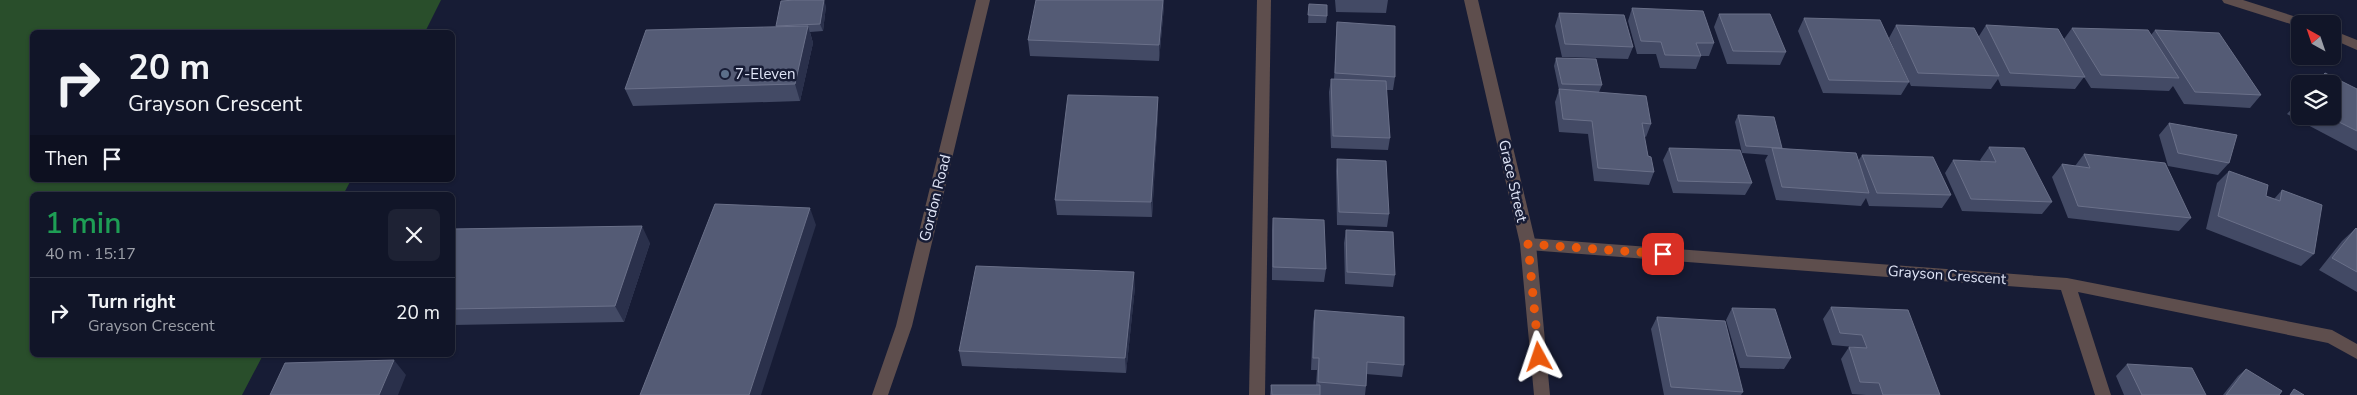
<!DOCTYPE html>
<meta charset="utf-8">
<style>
:root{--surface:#111528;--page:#1e2234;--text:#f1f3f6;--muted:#9c9fa8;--line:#303445}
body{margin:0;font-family:"Nunito Sans",sans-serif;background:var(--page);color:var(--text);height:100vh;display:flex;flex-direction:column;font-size:19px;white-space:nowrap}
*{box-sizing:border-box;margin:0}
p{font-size:16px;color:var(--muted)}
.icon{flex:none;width:28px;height:28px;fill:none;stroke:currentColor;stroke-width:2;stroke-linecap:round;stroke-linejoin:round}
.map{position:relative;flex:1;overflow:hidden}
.details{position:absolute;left:30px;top:192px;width:425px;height:165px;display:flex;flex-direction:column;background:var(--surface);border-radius:8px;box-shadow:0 1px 4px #0004,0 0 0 1px var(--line)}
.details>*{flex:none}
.hud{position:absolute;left:30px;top:30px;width:425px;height:152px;border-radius:8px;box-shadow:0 1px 4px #0004,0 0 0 1px var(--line);background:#111528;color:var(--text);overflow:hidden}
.needle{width:32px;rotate:320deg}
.tools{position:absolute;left:2291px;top:15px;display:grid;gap:10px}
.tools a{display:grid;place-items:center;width:50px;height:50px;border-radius:8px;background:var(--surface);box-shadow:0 1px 4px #0004,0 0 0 1px var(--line);font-size:25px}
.pin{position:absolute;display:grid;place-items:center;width:42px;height:42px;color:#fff;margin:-21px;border-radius:10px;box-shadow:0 2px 8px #0006}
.me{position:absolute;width:55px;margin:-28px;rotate:355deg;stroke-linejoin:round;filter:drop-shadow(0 0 4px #0008)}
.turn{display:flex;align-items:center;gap:18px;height:105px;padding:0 15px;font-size:22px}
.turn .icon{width:65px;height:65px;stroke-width:2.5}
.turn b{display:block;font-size:35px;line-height:42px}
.then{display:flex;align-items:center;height:48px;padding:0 15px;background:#0003;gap:10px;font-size:19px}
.round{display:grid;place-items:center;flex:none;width:52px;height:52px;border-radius:8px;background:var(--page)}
.overview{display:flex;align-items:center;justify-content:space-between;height:85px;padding:0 15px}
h1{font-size:30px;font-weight:600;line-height:38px;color:#1e9e55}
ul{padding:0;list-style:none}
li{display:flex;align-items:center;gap:15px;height:70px;padding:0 15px;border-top:1px solid var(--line)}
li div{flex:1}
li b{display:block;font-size:19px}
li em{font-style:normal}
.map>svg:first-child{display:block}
</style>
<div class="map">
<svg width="2357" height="395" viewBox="0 0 2357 395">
<rect width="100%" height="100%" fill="#171c35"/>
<!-- green -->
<path fill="#294e2b" d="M 0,0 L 441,0 L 425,32 L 32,32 L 32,180 L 351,180 L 343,195 L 32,195 L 32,355 L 263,355 L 242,395 L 0,395 Z"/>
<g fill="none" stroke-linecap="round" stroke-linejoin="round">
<!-- service -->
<path fill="#5e4e4d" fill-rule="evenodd" d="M 1257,0 L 1271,0 L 1265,395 L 1249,395 Z"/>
<!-- minor -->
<path fill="#5e4e4d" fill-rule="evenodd" d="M 976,0 L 990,0 L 912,326 L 888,395 L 872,395 L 896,326 Z
M 1528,238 L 2067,278 L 2332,330 L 2357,344 L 2357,359 L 2328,343 L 2078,292 L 2111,395 L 2095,395 L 2061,290 L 1528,250 L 1523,248 L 1520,244 L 1523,240 Z"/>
<!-- tertiary -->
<path fill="#5e4e4d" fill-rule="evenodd" d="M 1464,0 L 1478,0 L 1536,244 L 1550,395 L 1534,395 L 1520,244 Z
M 2222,0 L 2243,0 L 2309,21 L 2310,24 L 2300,24 L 2300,27 L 2224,3 Z
M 2332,30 L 2357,40 L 2357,50 L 2332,39 Z"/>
</g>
<!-- wall -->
<path fill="#434a65" d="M 1335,0 L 1388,0 L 1386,13 L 1336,12 Z
M 1309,4 L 1327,16 L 1326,23 L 1308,23 Z
M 826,6 L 823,31 L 810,32 L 813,43 L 800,101 L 633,106 L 625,89 L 776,27 L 776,26 Z
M 1164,6 L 1159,61 L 1030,56 L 1028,40 Z
M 1632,8 L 1714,43 L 1709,56 L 1701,56 L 1696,69 L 1660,68 L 1656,54 L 1637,54 L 1628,21 Z
M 1559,13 L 1633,47 L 1628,59 L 1562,57 L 1555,26 Z
M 1719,14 L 1786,52 L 1780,65 L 1727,64 L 1714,27 Z
M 1804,18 L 1909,82 L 1901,95 L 1823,93 L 1798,31 Z
M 1337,22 L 1395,77 L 1393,90 L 1386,90 L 1390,138 L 1388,150 L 1331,148 L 1329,92 L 1331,79 L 1334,80 L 1336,34 Z
M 1896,25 L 1979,36 L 1986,25 L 2064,39 L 2072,28 L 2151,35 L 2155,30 L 2261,95 L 2250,108 L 2184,104 L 2173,86 L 2169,91 L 2091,88 L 2084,77 L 2075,89 L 2001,86 L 1998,79 L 1991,89 L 1911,86 L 1889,38 Z
M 1556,58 L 1602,85 L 1599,92 L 1651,124 L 1646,137 L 1644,136 L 1648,156 L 1654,172 L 1649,185 L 1594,181 L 1588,134 L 1559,132 L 1555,102 L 1559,90 L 1554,66 Z
M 2357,89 L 2357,151 L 2287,114 L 2300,100 L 2300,116 L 2332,116 Z
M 1158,97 L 1158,112 L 1152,217 L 1057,215 L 1055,200 Z
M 1738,115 L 1782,148 L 1858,161 L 1862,155 L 1951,195 L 1942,208 L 1869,206 L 1866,198 L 1861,206 L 1776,200 L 1765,160 L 1768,155 L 1742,153 L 1735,122 Z
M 2169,123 L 2229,163 L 2218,175 L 2168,166 L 2159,135 Z
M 1989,147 L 2052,202 L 2042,214 L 1962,211 L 1945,173 L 1953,160 L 1981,161 L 1980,160 Z
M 1669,148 L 1752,183 L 1745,195 L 1673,193 L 1663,160 Z
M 2084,154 L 2191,218 L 2179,231 L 2068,218 L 2052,177 L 2062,164 L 2075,166 Z
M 1337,159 L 1389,214 L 1387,227 L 1337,225 L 1336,171 Z
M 2229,171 L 2266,196 L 2274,199 L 2282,190 L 2314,254 L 2301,266 L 2206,229 L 2217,183 Z
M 1273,218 L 1326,269 L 1324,282 L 1272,280 L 1272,230 Z
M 2356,228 L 2357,229 L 2357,292 L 2319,270 L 2342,241 Z
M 452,229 L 650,243 L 624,322 L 452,325 Z
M 1346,230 L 1395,275 L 1393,287 L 1345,284 L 1344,243 Z
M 1135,287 L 1126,373 L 962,366 L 959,351 Z
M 1831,307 L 1940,395 L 1866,395 L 1852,394 L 1841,359 L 1849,347 L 1854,348 L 1854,347 L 1832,345 L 1823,319 Z
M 1732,308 L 1791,358 L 1784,369 L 1740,368 L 1726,320 Z
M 1315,310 L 1404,365 L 1402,377 L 1366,374 L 1366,386 L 1365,395 L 1270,395 L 1271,385 L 1316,385 L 1317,370 L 1311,370 L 1313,322 Z
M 1657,317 L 1743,392 L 1741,395 L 1664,395 L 1651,329 Z
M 2127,364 L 2206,395 L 2124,395 L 2116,376 Z
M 2246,369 L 2279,395 L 2223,395 L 2238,376 Z"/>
<!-- shaded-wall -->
<path fill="#2a304b" d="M 824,0 L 826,6 L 823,31 L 820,24 Z
M 1163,0 L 1164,0 L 1164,6 L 1159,61 L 1159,45 Z
M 808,26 L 813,43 L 800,101 L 795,84 Z
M 1158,97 L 1158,112 L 1152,217 L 1151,202 Z
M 810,208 L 816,225 L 761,395 L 749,395 Z
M 642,226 L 650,243 L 624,322 L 615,306 Z
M 1134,272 L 1135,287 L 1126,373 L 1125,358 Z
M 394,360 L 406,375 L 398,395 L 379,395 Z"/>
<!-- building -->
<path fill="#545b75" stroke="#6a7089" d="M 795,0 L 824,0 L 820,24 L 776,26 L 781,1 Z
M 1036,0 L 1163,0 L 1159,45 L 1028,40 Z
M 1309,4 L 1327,5 L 1327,16 L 1308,15 Z
M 1632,8 L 1703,11 L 1714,43 L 1696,43 L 1701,56 L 1665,55 L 1661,42 L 1641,41 Z
M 1559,13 L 1624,15 L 1633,47 L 1565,44 Z
M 1719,14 L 1770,14 L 1786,52 L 1733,51 Z
M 1804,18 L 1880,20 L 1909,82 L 1829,80 Z
M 1337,22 L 1395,26 L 1395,77 L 1335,73 Z
M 1896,25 L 1974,28 L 1999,76 L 1918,73 Z
M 1986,25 L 2058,29 L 2085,77 L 2010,73 Z
M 808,26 L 795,84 L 625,89 L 646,30 Z
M 2072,28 L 2148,30 L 2179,78 L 2101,75 Z
M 2155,30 L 2219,33 L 2261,95 L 2195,92 Z
M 1556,58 L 1596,59 L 1602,85 L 1562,84 Z
M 2325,73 L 2357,89 L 2357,131 L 2327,116 L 2332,116 L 2332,84 L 2315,84 Z
M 1331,79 L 1386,81 L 1390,138 L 1333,136 Z
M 1559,89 L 1646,96 L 1651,124 L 1642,123 L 1648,156 L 1651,157 L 1654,172 L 1598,168 L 1592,121 L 1563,119 Z
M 1068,95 L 1158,97 L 1151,202 L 1055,200 Z
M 1738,115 L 1774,117 L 1782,148 L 1746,146 Z
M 2169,123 L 2237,135 L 2229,163 L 2178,153 Z
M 1989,147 L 2024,148 L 2052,202 L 1971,199 L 1953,160 L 1996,162 Z
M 1669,148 L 1740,150 L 1752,183 L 1678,181 Z
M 1772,148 L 1856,153 L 1869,193 L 1782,187 Z
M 2084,154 L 2165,163 L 2191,218 L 2078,206 L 2062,164 L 2090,168 Z
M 1862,155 L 1933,157 L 1951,195 L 1877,193 Z
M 1337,159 L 1386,161 L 1389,214 L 1339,212 Z
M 2229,171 L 2268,185 L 2266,196 L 2280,201 L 2282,190 L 2322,205 L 2314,254 L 2218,216 Z
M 715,204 L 810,208 L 749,395 L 640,395 Z
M 1273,218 L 1324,220 L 1326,269 L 1273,267 Z
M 642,226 L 615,306 L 452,309 L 452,229 Z
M 2356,228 L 2357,229 L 2357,272 L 2332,258 Z
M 1346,230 L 1393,232 L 1395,275 L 1347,272 Z
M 976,266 L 1134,272 L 1125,358 L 959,351 Z
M 1831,307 L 1908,310 L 1940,395 L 1883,395 L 1879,383 L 1860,382 L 1849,347 L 1867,348 L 1862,335 L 1840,333 Z
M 1732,308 L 1775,309 L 1791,358 L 1747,356 Z
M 1315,310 L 1404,317 L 1404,365 L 1367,362 L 1366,386 L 1318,382 L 1319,358 L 1313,358 Z
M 1657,317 L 1725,321 L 1743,392 L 1671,387 Z
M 394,360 L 379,395 L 270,395 L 285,363 Z
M 2127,364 L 2192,368 L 2206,395 L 2142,395 Z
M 2246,369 L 2282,391 L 2279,395 L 2226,395 Z
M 1271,385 L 1320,385 L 1320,395 L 1272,395 Z
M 2294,389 L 2304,395 L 2290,395 Z"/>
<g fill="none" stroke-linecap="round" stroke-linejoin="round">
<!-- route -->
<path stroke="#ea580c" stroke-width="9" stroke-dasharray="0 16.2" d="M 1539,357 L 1528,244 L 1663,254"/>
</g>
<!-- markers -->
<circle fill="#5c6f8a" stroke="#171c35" stroke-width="2" cx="725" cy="74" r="5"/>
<g text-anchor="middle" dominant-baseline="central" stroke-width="5" stroke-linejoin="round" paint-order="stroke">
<!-- poi labels -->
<g font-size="15" fill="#e1e6f8" stroke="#171c35" text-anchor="start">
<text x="735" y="74">7-Eleven</text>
</g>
<!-- street labels -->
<g font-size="15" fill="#e1e6f8" stroke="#171c35">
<text transform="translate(1513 181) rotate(77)">Grace Street</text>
<text transform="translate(935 198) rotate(-76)">Gordon Road</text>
<text transform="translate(1947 275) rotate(4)">Grayson Crescent</text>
</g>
</g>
</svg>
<div class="tools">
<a><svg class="needle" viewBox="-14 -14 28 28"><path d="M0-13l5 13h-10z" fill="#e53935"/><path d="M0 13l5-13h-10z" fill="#9c9fa8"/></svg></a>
<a><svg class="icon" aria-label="layers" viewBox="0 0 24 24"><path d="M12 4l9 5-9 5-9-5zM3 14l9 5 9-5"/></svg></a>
</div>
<div class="pin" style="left:1663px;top:254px;background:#d93025"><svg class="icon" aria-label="arrive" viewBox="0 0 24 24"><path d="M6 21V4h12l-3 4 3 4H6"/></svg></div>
<svg class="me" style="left:1539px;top:357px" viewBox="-20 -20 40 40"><path d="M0-17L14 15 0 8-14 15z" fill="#ea580c" stroke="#fff" stroke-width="4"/></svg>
<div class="hud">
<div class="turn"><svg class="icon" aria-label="right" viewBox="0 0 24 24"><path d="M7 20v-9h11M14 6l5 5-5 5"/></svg><div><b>20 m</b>Grayson Crescent</div></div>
<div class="then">Then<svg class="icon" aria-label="arrive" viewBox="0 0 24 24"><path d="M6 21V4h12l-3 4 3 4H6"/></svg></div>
</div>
<section class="details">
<div class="overview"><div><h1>1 min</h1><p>40 m · 15:17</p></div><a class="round"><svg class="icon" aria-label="close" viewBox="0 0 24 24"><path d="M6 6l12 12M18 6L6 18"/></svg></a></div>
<ul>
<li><svg class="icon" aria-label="right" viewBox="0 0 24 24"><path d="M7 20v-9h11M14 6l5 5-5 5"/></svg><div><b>Turn right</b><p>Grayson Crescent</p></div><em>20 m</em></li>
</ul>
</section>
</div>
